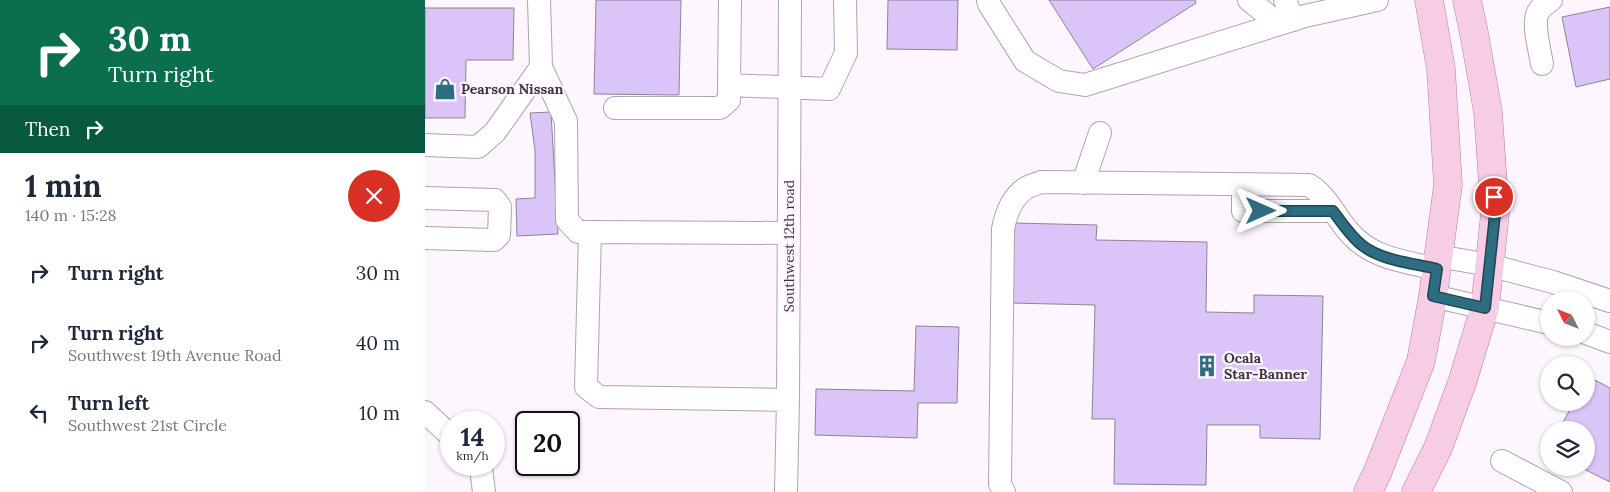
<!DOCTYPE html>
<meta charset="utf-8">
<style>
:root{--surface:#fff;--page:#f6f6f7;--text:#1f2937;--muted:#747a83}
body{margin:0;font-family:Lora,serif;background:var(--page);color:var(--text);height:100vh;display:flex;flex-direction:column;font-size:19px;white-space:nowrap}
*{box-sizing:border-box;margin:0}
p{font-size:16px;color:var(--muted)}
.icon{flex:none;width:28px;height:28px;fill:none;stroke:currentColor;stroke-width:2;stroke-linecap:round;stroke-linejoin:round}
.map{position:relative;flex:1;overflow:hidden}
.panel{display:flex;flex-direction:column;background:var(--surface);width:425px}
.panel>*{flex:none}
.guide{background:#0b6e4f;color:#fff;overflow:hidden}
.needle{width:32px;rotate:312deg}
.fabs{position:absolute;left:1115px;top:291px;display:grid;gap:10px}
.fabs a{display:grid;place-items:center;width:55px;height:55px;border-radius:50%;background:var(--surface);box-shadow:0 1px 4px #0004;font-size:25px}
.speed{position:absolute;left:15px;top:411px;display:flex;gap:10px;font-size:25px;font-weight:700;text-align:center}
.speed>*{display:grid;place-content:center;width:65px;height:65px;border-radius:50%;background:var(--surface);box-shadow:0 1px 4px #0004;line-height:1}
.speed small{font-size:12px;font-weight:400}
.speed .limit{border:2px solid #111;border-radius:8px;background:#fff;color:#111}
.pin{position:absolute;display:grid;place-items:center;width:42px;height:42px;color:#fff;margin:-21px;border:2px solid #fff;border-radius:50%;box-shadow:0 1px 5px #0007}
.me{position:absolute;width:55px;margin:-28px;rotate:90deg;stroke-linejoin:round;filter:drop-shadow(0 0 4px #0008)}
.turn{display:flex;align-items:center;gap:18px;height:105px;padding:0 25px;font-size:22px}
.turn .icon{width:65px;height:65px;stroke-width:2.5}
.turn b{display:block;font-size:35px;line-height:42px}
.then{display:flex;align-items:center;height:48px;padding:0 25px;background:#0003;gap:10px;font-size:19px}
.round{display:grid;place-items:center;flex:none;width:52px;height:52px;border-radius:26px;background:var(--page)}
.headline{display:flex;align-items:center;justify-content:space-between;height:85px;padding:0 25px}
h1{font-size:30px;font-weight:700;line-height:38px}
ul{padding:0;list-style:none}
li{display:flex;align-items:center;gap:15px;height:70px;padding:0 25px}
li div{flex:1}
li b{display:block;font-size:19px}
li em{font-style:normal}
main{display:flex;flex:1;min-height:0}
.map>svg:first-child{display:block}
</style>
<main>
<section class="panel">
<div class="guide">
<div class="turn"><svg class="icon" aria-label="right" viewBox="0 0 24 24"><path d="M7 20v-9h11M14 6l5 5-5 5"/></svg><div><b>30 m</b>Turn right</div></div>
<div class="then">Then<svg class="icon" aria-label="right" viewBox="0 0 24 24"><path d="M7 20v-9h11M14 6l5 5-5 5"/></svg></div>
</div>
<div class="headline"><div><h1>1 min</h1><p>140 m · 15:28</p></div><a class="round" style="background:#d93025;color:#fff"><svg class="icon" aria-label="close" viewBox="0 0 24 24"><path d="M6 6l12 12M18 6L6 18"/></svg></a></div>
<ul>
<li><svg class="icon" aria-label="right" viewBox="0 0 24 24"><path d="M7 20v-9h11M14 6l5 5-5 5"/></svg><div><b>Turn right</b></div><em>30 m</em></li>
<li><svg class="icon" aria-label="right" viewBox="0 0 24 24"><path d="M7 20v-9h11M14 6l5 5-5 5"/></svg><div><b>Turn right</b><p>Southwest 19th Avenue Road</p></div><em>40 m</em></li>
<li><svg class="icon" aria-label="left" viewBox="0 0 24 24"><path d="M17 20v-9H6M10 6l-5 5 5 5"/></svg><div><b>Turn left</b><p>Southwest 21st Circle</p></div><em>10 m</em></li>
</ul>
</section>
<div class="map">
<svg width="1185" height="492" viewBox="0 0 1185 492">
<rect width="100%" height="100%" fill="#fdf6fe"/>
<!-- building -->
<path fill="#dbc4f8" stroke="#8b8593" d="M 171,0 L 256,0 L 254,95 L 169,94 Z
M 463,0 L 533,0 L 532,50 L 462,49 Z
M 624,0 L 770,0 L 771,3 L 668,69 Z
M 1185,7 L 1185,79 L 1151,87 L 1137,17 Z
M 0,8 L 89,8 L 88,60 L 41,60 L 40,118 L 0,118 Z
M 126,112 L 133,234 L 92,236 L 91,199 L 110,198 L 110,150 L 105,113 Z
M 588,223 L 672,225 L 671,240 L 782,242 L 781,312 L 829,313 L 829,295 L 898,296 L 895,439 L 835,438 L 835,425 L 782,425 L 781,485 L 689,484 L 690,419 L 667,419 L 670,305 L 586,303 Z
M 491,326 L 534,327 L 532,403 L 493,403 L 492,438 L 390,435 L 391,389 L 489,391 Z
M 1162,376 L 1185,388 L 1185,482 L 1157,468 L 1161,468 L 1161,430 L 1134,430 L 1149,402 L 1161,402 Z"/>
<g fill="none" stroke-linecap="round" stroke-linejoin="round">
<!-- minor casing -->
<g stroke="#afa3af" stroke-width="24">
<path id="minor" d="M 114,0 L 116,67 L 141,121 L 142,220 L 153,232 L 165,232
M 305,0 L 304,85 L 404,89 L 421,53 L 420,0
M 563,0 L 564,4 L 600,61 L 634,81 L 660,85 L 880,16 L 952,0
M 824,0 L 854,24
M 860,0 L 868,20
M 1117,64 C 1115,51 1108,27 1112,15 C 1114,8 1120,4 1126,0
M 190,108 L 295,108 L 304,100 L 304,85
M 0,145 L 53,147 L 70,132 L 116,67
M 658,183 L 675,133
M 818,184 L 818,211 L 908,211
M 0,198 L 70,200 L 75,207 L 74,235 L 69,240 L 0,238
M 1013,256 L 1064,265 L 1128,282 L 1185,301
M 1008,296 L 1124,323
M 1161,333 L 1185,342
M 363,400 L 174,397 L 161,387 L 165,232 L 363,233
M 0,412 L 26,436
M 1077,461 L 1136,492
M 53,465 L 56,468 L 59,492
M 361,492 L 363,400 L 365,0
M 579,492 L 575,484 L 578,229 C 581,213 587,197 601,188 C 606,185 612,184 616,182 L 884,185 C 902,196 910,216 924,232 C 947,259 979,261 1012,269"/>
</g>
<!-- major casing -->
<g stroke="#b2819e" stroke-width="29">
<path id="major" d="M 943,492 L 953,471 L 996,361 L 1008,296 L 1023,185 L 1016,69 L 1004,0
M 991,492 L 1013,448 L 1037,383 L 1060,307 L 1070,214 L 1063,112 L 1049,33 L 1042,0"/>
</g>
<!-- minor -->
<use href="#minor" stroke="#fff" stroke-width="22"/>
<!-- major -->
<use href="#major" stroke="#f7cce5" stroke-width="28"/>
</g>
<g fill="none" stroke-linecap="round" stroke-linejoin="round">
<!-- route casing -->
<g stroke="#1e4654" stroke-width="12">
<path id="route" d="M 836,211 L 908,211 C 917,223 926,237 938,246 C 958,261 988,263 1012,269 L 1008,296 L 1060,308 L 1070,214 L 1069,197"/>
</g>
<!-- route -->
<use href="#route" stroke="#2e6c82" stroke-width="9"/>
</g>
<!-- icons -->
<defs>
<g id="shop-bare" transform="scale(1.725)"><path d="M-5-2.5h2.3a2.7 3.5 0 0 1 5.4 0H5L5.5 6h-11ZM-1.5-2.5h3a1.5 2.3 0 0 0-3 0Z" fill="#2e6c82" stroke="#fdf6fe" stroke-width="2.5" paint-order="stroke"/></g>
<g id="building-bare" transform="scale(1.725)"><path d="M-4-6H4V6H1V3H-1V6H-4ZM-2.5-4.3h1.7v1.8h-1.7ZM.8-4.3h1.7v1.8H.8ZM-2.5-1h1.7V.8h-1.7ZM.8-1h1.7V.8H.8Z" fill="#2e6c82" stroke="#fdf6fe" stroke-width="2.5" paint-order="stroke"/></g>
</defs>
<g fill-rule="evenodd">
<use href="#shop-bare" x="20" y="89"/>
<use href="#building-bare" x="782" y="366"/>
</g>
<g text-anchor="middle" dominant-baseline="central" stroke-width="4.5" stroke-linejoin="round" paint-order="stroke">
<!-- poi labels -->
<g font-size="14" font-weight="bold" fill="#3b363b" stroke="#fdf6fe" text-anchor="start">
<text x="36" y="89">Pearson Nissan</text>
<text x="799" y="358">Ocala<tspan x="799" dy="16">Star-Banner</tspan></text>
</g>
<!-- street labels -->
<g font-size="14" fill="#3b363b" stroke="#fdf6fe">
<text transform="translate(364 246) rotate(-90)">Southwest 12th road</text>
</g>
</g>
</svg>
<div class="fabs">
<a><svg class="needle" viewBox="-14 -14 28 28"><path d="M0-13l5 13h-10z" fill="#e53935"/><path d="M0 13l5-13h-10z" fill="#747a83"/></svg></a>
<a><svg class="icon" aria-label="search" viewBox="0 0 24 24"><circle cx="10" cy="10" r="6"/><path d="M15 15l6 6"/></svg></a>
<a><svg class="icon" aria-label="layers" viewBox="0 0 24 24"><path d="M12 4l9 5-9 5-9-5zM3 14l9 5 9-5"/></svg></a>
</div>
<div class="speed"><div>14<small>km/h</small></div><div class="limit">20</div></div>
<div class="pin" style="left:1069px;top:197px;background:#d93025"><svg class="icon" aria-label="arrive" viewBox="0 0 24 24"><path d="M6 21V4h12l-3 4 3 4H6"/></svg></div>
<svg class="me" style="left:836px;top:211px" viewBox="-20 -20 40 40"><path d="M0-17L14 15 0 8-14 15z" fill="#2e6c82" stroke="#fff" stroke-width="4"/></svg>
</div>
</main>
